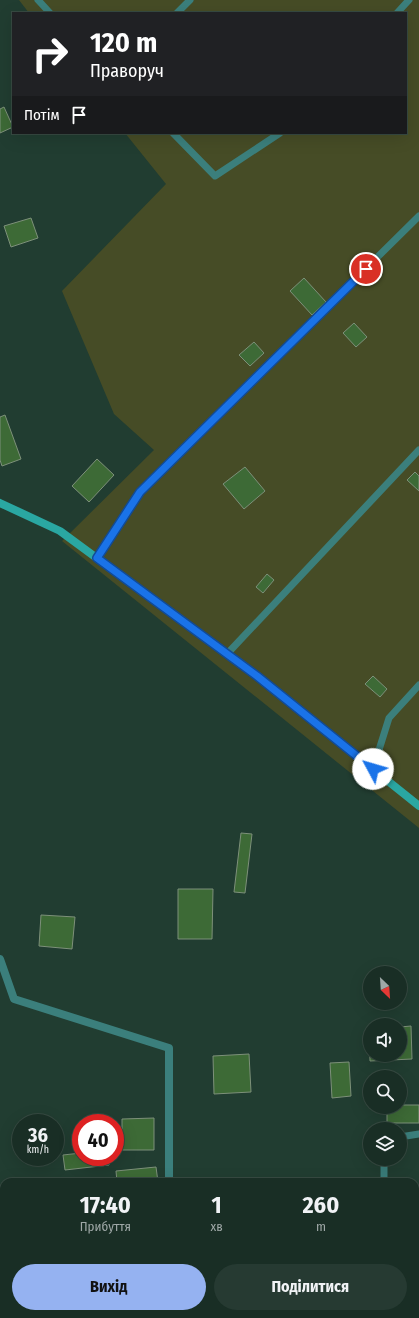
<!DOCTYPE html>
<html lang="uk">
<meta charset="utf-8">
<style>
:root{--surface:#192e25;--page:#263a32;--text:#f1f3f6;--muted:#9fa8a7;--line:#374a42;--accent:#95b2f1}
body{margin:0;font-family:"Fira Sans Condensed",sans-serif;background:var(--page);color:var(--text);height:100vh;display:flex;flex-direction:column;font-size:15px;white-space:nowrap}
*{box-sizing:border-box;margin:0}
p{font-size:13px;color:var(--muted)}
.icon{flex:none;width:22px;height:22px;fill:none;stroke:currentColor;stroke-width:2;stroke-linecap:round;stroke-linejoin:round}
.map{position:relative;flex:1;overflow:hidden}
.panel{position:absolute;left:0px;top:1178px;width:419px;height:140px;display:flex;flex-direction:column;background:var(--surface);border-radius:12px 12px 0 0;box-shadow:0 4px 16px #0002,0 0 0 1px var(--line)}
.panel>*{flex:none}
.top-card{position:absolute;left:12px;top:12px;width:395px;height:122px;border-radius:0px;box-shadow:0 4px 16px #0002,0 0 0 1px var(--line);background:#202124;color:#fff;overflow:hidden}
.needle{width:26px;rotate:155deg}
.buttons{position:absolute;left:363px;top:966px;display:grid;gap:8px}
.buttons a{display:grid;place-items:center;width:44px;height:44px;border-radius:50%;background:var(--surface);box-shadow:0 4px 16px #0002,0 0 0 1px var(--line);font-size:20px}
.speed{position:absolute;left:12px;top:1114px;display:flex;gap:8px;font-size:20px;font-weight:700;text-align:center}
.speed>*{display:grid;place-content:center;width:52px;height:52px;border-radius:50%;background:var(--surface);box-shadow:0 4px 16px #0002,0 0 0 1px var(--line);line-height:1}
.speed small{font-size:10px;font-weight:400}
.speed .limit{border:6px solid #d22;background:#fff;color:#111}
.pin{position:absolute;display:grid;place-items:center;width:34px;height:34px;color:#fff;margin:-17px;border:2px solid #fff;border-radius:50%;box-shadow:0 1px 4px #0007}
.me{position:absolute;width:44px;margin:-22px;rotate:309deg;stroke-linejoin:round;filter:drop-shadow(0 0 3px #0008)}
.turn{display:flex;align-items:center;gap:14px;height:84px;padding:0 12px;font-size:18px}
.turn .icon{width:52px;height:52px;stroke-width:2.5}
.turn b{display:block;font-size:28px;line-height:34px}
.then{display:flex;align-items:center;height:38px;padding:0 12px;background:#0003;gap:8px;font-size:15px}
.eta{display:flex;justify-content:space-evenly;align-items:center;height:68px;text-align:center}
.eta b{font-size:24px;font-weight:700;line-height:28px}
.primary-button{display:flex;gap:8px;margin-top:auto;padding:8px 12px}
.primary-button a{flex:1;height:46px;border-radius:24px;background:var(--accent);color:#111;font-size:16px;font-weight:700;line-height:46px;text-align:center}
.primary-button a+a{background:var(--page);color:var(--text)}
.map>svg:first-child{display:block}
</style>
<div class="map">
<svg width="419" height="1318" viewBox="0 0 419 1318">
<rect width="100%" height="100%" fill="#213d31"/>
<!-- green -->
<path fill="#464c26" d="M 19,0 L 419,0 L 419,828 L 62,541 L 154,450 L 114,414 L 62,291 L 166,184 L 125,133 L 406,133 L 406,13 L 29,13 Z"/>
<!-- building -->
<path fill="#3d6a36" stroke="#7d907a" d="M 4,107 L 13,127 L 0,133 L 0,109 Z
M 31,218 L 38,238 L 11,247 L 4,226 Z
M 304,278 L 326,302 L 312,315 L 290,291 Z
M 354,323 L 367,337 L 356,347 L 343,333 Z
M 254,342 L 264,353 L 250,366 L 239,355 Z
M 5,415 L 21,459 L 2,466 L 0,460 L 0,417 Z
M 97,459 L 114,475 L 89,502 L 72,486 Z
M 245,467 L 265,491 L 244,509 L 223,484 Z
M 415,472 L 419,476 L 419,491 L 407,480 Z
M 267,574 L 274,580 L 263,593 L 256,587 Z
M 373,676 L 387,689 L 380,697 L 365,684 Z
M 241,833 L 252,834 L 245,893 L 234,892 Z
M 178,889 L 213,889 L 212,939 L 178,939 Z
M 41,915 L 75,917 L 72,949 L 39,946 Z
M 411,1026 L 412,1059 L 370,1061 L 369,1028 L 370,1028 L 370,1055 L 400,1055 L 400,1027 Z
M 249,1054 L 251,1092 L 214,1094 L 213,1056 Z
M 349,1062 L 351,1096 L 332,1098 L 330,1063 Z
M 400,1105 L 419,1105 L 419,1123 L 387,1123 L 387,1107 L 400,1107 Z
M 154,1118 L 154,1150 L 122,1150 L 122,1119 Z
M 81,1153 L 81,1157 L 108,1157 L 109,1165 L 65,1170 L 63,1155 Z
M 156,1167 L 158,1182 L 117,1182 L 116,1171 Z
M 249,1314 L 287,1314 L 287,1318 L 249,1318 Z
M 386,1314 L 410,1314 L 410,1316 L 386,1316 Z"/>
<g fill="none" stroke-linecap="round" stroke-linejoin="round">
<!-- lane -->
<path stroke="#3b7f7c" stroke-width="7" d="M 38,0 L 50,13
M 177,13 L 190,0
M 397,13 L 409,0
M 173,133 L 215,176 L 280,133
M 97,558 L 140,492 L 419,216
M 227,654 L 419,450
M 373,769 L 389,718 L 419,685
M 400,1137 L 419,1134
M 384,1182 L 384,1159"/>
<!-- street -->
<path stroke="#3b7f7c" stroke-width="8" d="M 0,959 L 14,999 L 169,1048 L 169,1182
M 158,1318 L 159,1314"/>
<!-- secondary -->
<path stroke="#2aa7a2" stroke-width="8" d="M 0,503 L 60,531 L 257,676 L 419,806"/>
</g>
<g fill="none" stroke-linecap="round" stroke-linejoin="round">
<!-- route casing -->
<g stroke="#114b97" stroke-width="10">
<path id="route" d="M 366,269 L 140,492 L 97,558 L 257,676 L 373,769"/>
</g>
<!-- route -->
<use href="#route" stroke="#1a73e8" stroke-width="7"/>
</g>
</svg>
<div class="buttons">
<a><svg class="needle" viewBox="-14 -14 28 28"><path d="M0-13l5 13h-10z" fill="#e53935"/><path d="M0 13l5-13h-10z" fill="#9fa8a7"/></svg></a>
<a><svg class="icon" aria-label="sound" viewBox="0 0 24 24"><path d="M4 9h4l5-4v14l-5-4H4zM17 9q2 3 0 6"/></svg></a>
<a><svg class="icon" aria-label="search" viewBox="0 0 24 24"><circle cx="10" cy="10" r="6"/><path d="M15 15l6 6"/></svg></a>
<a><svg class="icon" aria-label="layers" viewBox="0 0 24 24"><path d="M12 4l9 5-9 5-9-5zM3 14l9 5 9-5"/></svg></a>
</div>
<div class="speed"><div>36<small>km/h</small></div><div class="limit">40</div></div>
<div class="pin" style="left:366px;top:269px;background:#d93025"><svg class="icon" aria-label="arrive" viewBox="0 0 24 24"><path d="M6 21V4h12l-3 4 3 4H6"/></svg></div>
<svg class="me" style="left:373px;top:769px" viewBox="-20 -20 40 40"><circle r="19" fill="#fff"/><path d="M0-13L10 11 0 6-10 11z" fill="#1a73e8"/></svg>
<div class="top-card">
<div class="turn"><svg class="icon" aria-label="right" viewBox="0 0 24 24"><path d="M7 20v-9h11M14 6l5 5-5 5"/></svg><div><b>120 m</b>Праворуч</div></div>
<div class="then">Потім<svg class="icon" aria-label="arrive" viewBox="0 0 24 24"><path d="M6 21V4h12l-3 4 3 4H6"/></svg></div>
</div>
<section class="panel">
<div class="eta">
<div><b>17:40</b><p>Прибуття</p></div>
<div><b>1</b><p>хв</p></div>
<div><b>260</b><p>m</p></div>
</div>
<div class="primary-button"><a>Вихід</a><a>Поділитися</a></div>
</section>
</div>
